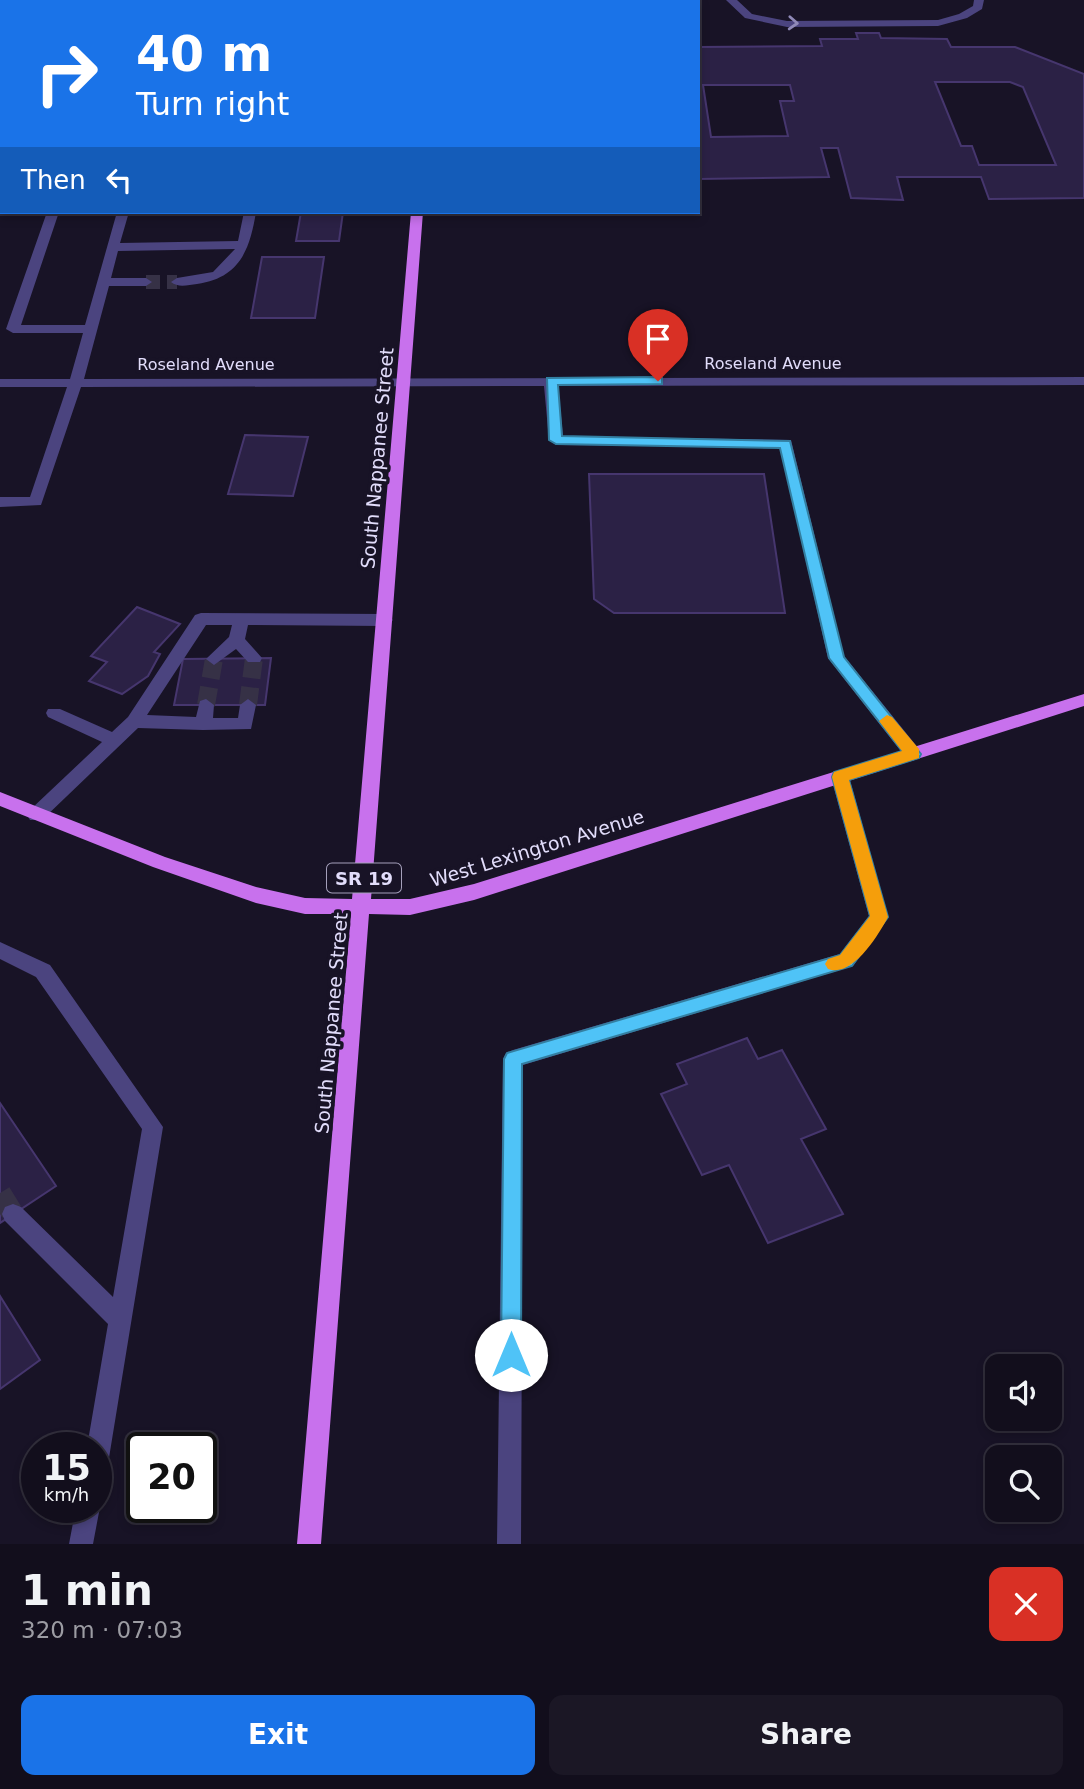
<!DOCTYPE html>
<meta charset="utf-8">
<style>
:root{--surface:#120e1c;--page:#1b1725;--text:#f1f3f6;--muted:#9c9ca3;--line:#312e3b;--accent:#1a73e8}
body{margin:0;font-family:"DejaVu Sans",sans-serif;background:var(--page);color:var(--text);height:100vh;display:flex;flex-direction:column;font-size:26px;white-space:nowrap}
*{box-sizing:border-box;margin:0}
p{font-size:23px;color:var(--muted)}
.icon{flex:none;width:38px;height:38px;fill:none;stroke:currentColor;stroke-width:2;stroke-linecap:round;stroke-linejoin:round}
.map{position:relative;height:1544px;overflow:hidden}
.details{display:flex;flex-direction:column;background:var(--surface);flex:1}
.details>*{flex:none}
.banner{position:absolute;left:0px;top:0px;width:700px;height:214px;box-shadow:0 4px 10px #0003,0 0 0 2px var(--line);background:#1a73e8;color:#fff;overflow:hidden}
.buttons{position:absolute;left:985px;top:1354px;display:grid;gap:14px}
.buttons a{display:grid;place-items:center;width:77px;height:77px;border-radius:14px;background:var(--surface);box-shadow:0 4px 10px #0003,0 0 0 2px var(--line);font-size:35px}
.speed{position:absolute;left:21px;top:1432px;display:flex;gap:14px;font-size:35px;font-weight:700;text-align:center}
.speed>*{display:grid;place-content:center;width:91px;height:91px;border-radius:50%;background:var(--surface);box-shadow:0 4px 10px #0003,0 0 0 2px var(--line);line-height:1}
.speed small{font-size:18px;font-weight:400}
.speed .limit{border:4px solid #111;border-radius:10px;background:#fff;color:#111}
.pin{position:absolute;display:grid;place-items:center;width:60px;height:60px;color:#fff;margin:-72px -30px;border-radius:50% 50% 50% 0;rotate:-45deg;box-shadow:0 0 7px #0007}
.pin .icon{rotate:45deg}
.me{position:absolute;width:77px;margin:-38px;rotate:0deg;stroke-linejoin:round;filter:drop-shadow(0 0 5px #0008)}
.turn{display:flex;align-items:center;gap:24px;height:147px;padding:0 21px;font-size:32px}
.turn .icon{width:91px;height:91px;stroke-width:2.5}
.turn b{display:block;font-size:49px;line-height:60px}
.then{display:flex;align-items:center;height:66px;padding:0 21px;background:#0003;gap:14px;font-size:26px}
.round{display:grid;place-items:center;flex:none;width:74px;height:74px;border-radius:14px;background:var(--page)}
.summary{display:flex;align-items:center;justify-content:space-between;height:119px;padding:0 21px}
h1{font-size:42px;font-weight:800;line-height:52px}
.cta{display:flex;gap:14px;margin-top:auto;padding:14px 21px}
.cta a{flex:1;height:80px;border-radius:14px;background:var(--accent);color:#fff;font-size:28px;font-weight:800;line-height:80px;text-align:center}
.cta a+a{background:var(--page);color:var(--text)}
.map>svg:first-child{display:block}
</style>
<div class="map">
<svg width="1084" height="1544" viewBox="0 0 1084 1544">
<rect width="100%" height="100%" fill="#181326"/>
<!-- building -->
<path fill="#2b2145" stroke="#46366e" stroke-width="2" fill-rule="evenodd" d="M 856,33 L 879,33 L 881,38 L 947,39 L 951,47 L 1015,47 L 1084,74 L 1084,198 L 989,199 L 981,177 L 897,177 L 903,200 L 851,198 L 838,148 L 821,148 L 829,177 L 698,179 L 698,47 L 822,46 L 820,39 L 858,39 ZM 935,82 L 1010,82 L 1023,87 L 1056,165 L 979,165 L 972,146 L 961,146 ZM 703,85 L 790,85 L 794,101 L 780,101 L 788,136 L 711,137 Z
M 301,212 L 343,212 L 339,241 L 296,241 Z
M 262,257 L 324,257 L 315,318 L 251,318 Z
M 245,435 L 308,437 L 293,496 L 228,494 Z
M 589,474 L 764,474 L 785,613 L 614,613 L 594,599 Z
M 137,607 L 180,624 L 154,652 L 160,654 L 148,676 L 122,694 L 89,681 L 107,662 L 91,656 Z
M 271,658 L 265,705 L 174,705 L 183,659 Z
M 747,1038 L 758,1059 L 782,1050 L 826,1129 L 801,1139 L 843,1214 L 768,1243 L 729,1165 L 702,1175 L 661,1094 L 687,1084 L 677,1064 Z
M 0,1103 L 56,1186 L 0,1223 Z
M 0,1296 L 40,1360 L 0,1389 Z"/>
<g fill="none" stroke-linecap="round" stroke-linejoin="round">
<!-- minor-tunnel-far2 -->
<path stroke="#363146" stroke-width="14" stroke-dasharray="14 7" stroke-linecap="butt" d="M 146,282 L 177,282"/>
<!-- minor-tunnel-far1 -->
<path stroke="#363146" stroke-width="18" stroke-dasharray="18 9" stroke-linecap="butt" d="M 206,705 L 214,659
M 248,705 L 254,658"/>
<!-- minor-tunnel -->
<path stroke="#363146" stroke-width="22" stroke-dasharray="22 11" stroke-linecap="butt" d="M 0,1193 L 13,1214"/>
<!-- minor -->
<path fill="#4b447f" fill-rule="evenodd" d="M 45,0 L 55,0 L 44,2 Z
M 726,0 L 737,0 L 752,14 L 787,21 L 938,20 L 959,14 L 973,6 L 974,0 L 984,0 L 982,9 L 967,18 L 938,26 L 787,27 L 745,18 Z
M 0,116 L 2,116 L 0,126 Z
M 0,147 L 2,147 L 0,159 Z
M 47,212 L 59,212 L 21,325 L 85,325 L 117,212 L 129,212 L 120,243 L 238,241 L 244,212 L 256,212 C 250,249 240,278 197,284 C 188,285 178,288 171,282 L 177,278 L 213,272 L 235,249 L 118,251 L 111,278 L 146,278 L 152,282 L 146,286 L 109,286 L 84,379 L 1084,377 L 1084,385 L 558,386 L 563,436 L 791,440 L 844,656 L 919,749 L 922,754 L 913,761 L 907,759 L 828,658 L 780,447 L 556,445 L 549,440 L 544,386 L 81,387 L 41,505 L 0,507 L 0,497 L 30,497 L 67,387 L 0,387 L 0,379 L 70,379 L 83,333 L 13,333 L 6,329 Z
M 201,613 L 385,614 L 393,620 L 385,626 L 248,625 L 245,639 L 262,658 L 260,662 L 248,662 L 236,649 L 214,665 L 206,659 L 229,637 L 232,625 L 206,625 L 147,715 L 196,717 L 200,701 L 206,699 L 214,705 L 213,718 L 238,718 L 240,705 L 248,699 L 256,705 L 251,729 L 203,730 L 138,728 L 42,820 L 30,820 L 27,815 L 30,810 L 102,742 L 48,717 L 46,713 L 48,709 L 60,709 L 112,732 L 128,717 L 195,615 Z
M 840,770 L 846,772 L 849,777 L 888,917 L 853,966 L 523,1065 L 521,1544 L 497,1544 L 503,1059 L 506,1053 L 513,1050 L 840,954 L 869,916 L 831,777 L 834,772 Z
M 0,942 L 50,965 L 163,1127 L 108,1464 L 104,1472 L 96,1476 L 96,1447 L 87,1447 L 108,1324 L 5,1221 L 2,1214 L 5,1207 L 13,1204 L 21,1207 L 113,1297 L 142,1129 L 36,977 L 0,959 Z
M 96,1498 L 100,1507 L 93,1544 L 69,1544 L 76,1507 L 96,1507 Z"/>
<!-- major -->
<path fill="#c871ed" fill-rule="evenodd" d="M 424,0 L 434,0 L 434,2 L 424,2 Z
M 411,212 L 423,212 L 371,899 L 410,899 L 474,884 L 1084,694 L 1084,706 L 474,900 L 410,915 L 369,914 L 321,1544 L 297,1544 L 351,914 L 305,914 L 256,903 L 153,867 L 0,806 L 0,792 L 165,857 L 256,887 L 305,898 L 352,899 Z"/>
</g>
<!-- one-way arrows -->
<defs><path id="oneway-chevron" d="M-2-3.5L2.5 0L-2 3.5" fill="none" stroke-width="1.6" stroke-linecap="round" stroke-linejoin="round" transform="scale(1.75)"/></defs>
<use stroke="#8f89b7" href="#oneway-chevron" transform="translate(793 23) rotate(3)"/>
<!-- route -->
<path fill="#4fc3f7" stroke="#337fa1" stroke-width="2" d="M 658,377 L 662,378 L 662,384 L 558,385 L 562,436 L 790,441 L 844,657 L 921,754 L 919,758 L 849,780 L 888,917 L 852,966 L 522,1064 L 521,1355 L 518,1363 L 511,1366 L 504,1363 L 501,1355 L 504,1059 L 507,1053 L 840,955 L 870,916 L 832,777 L 834,772 L 902,751 L 829,658 L 780,448 L 556,444 L 549,440 L 547,378 Z"/>
<!-- slow -->
<path fill="#f59e0b" d="M 887,715 L 892,717 L 919,749 L 919,758 L 849,780 L 888,917 C 878,936 852,978 828,969 L 825,964 L 828,959 L 840,955 L 870,916 L 832,777 L 834,772 L 902,751 L 879,721 Z"/>
<g text-anchor="middle" dominant-baseline="central" stroke-width="7" stroke-linejoin="round" paint-order="stroke">
<!-- far-street labels -->
<g font-size="16" fill="#e2ddfb" stroke="#181326">
<text x="773" y="363">Roseland Avenue</text>
<text x="206" y="364">Roseland Avenue</text>
</g>
<!-- shield labels -->
<rect fill="#181326" stroke="#a5a0bb" stroke-width="2" x="327" y="863.5" width="74" height="29" rx="5"/>
<g font-size="18" font-weight="bold" fill="#e2ddfb">
<text x="364" y="878">SR 19</text>
</g>
<!-- street labels -->
<g font-size="19" fill="#e2ddfb" stroke="#181326">
<text transform="translate(377 458) rotate(-85)">South Nappanee Street</text>
<text transform="translate(537 848) rotate(-17)">West Lexington Avenue</text>
<text transform="translate(331 1023) rotate(-85)">South Nappanee Street</text>
</g>
</g>
</svg>
<div class="buttons">
<a><svg class="icon" aria-label="sound" viewBox="0 0 24 24"><path d="M4 9h4l5-4v14l-5-4H4zM17 9q2 3 0 6"/></svg></a>
<a><svg class="icon" aria-label="search" viewBox="0 0 24 24"><circle cx="10" cy="10" r="6"/><path d="M15 15l6 6"/></svg></a>
</div>
<div class="speed"><div>15<small>km/h</small></div><div class="limit">20</div></div>
<div class="pin" style="left:658px;top:381px;background:#d93025"><svg class="icon" aria-label="arrive" viewBox="0 0 24 24"><path d="M6 21V4h12l-3 4 3 4H6"/></svg></div>
<svg class="me" style="left:511px;top:1355px" viewBox="-20 -20 40 40"><circle r="19" fill="#fff"/><path d="M0-13L10 11 0 6-10 11z" fill="#4fc3f7"/></svg>
<div class="banner">
<div class="turn"><svg class="icon" aria-label="right" viewBox="0 0 24 24"><path d="M7 20v-9h11M14 6l5 5-5 5"/></svg><div><b>40 m</b>Turn right</div></div>
<div class="then">Then<svg class="icon" aria-label="left" viewBox="0 0 24 24"><path d="M17 20v-9H6M10 6l-5 5 5 5"/></svg></div>
</div>
</div>
<section class="details">
<div class="summary"><div><h1>1 min</h1><p>320 m · 07:03</p></div><a class="round" style="background:#d93025;color:#fff"><svg class="icon" aria-label="close" viewBox="0 0 24 24"><path d="M6 6l12 12M18 6L6 18"/></svg></a></div>
<div class="cta"><a>Exit</a><a>Share</a></div>
</section>
